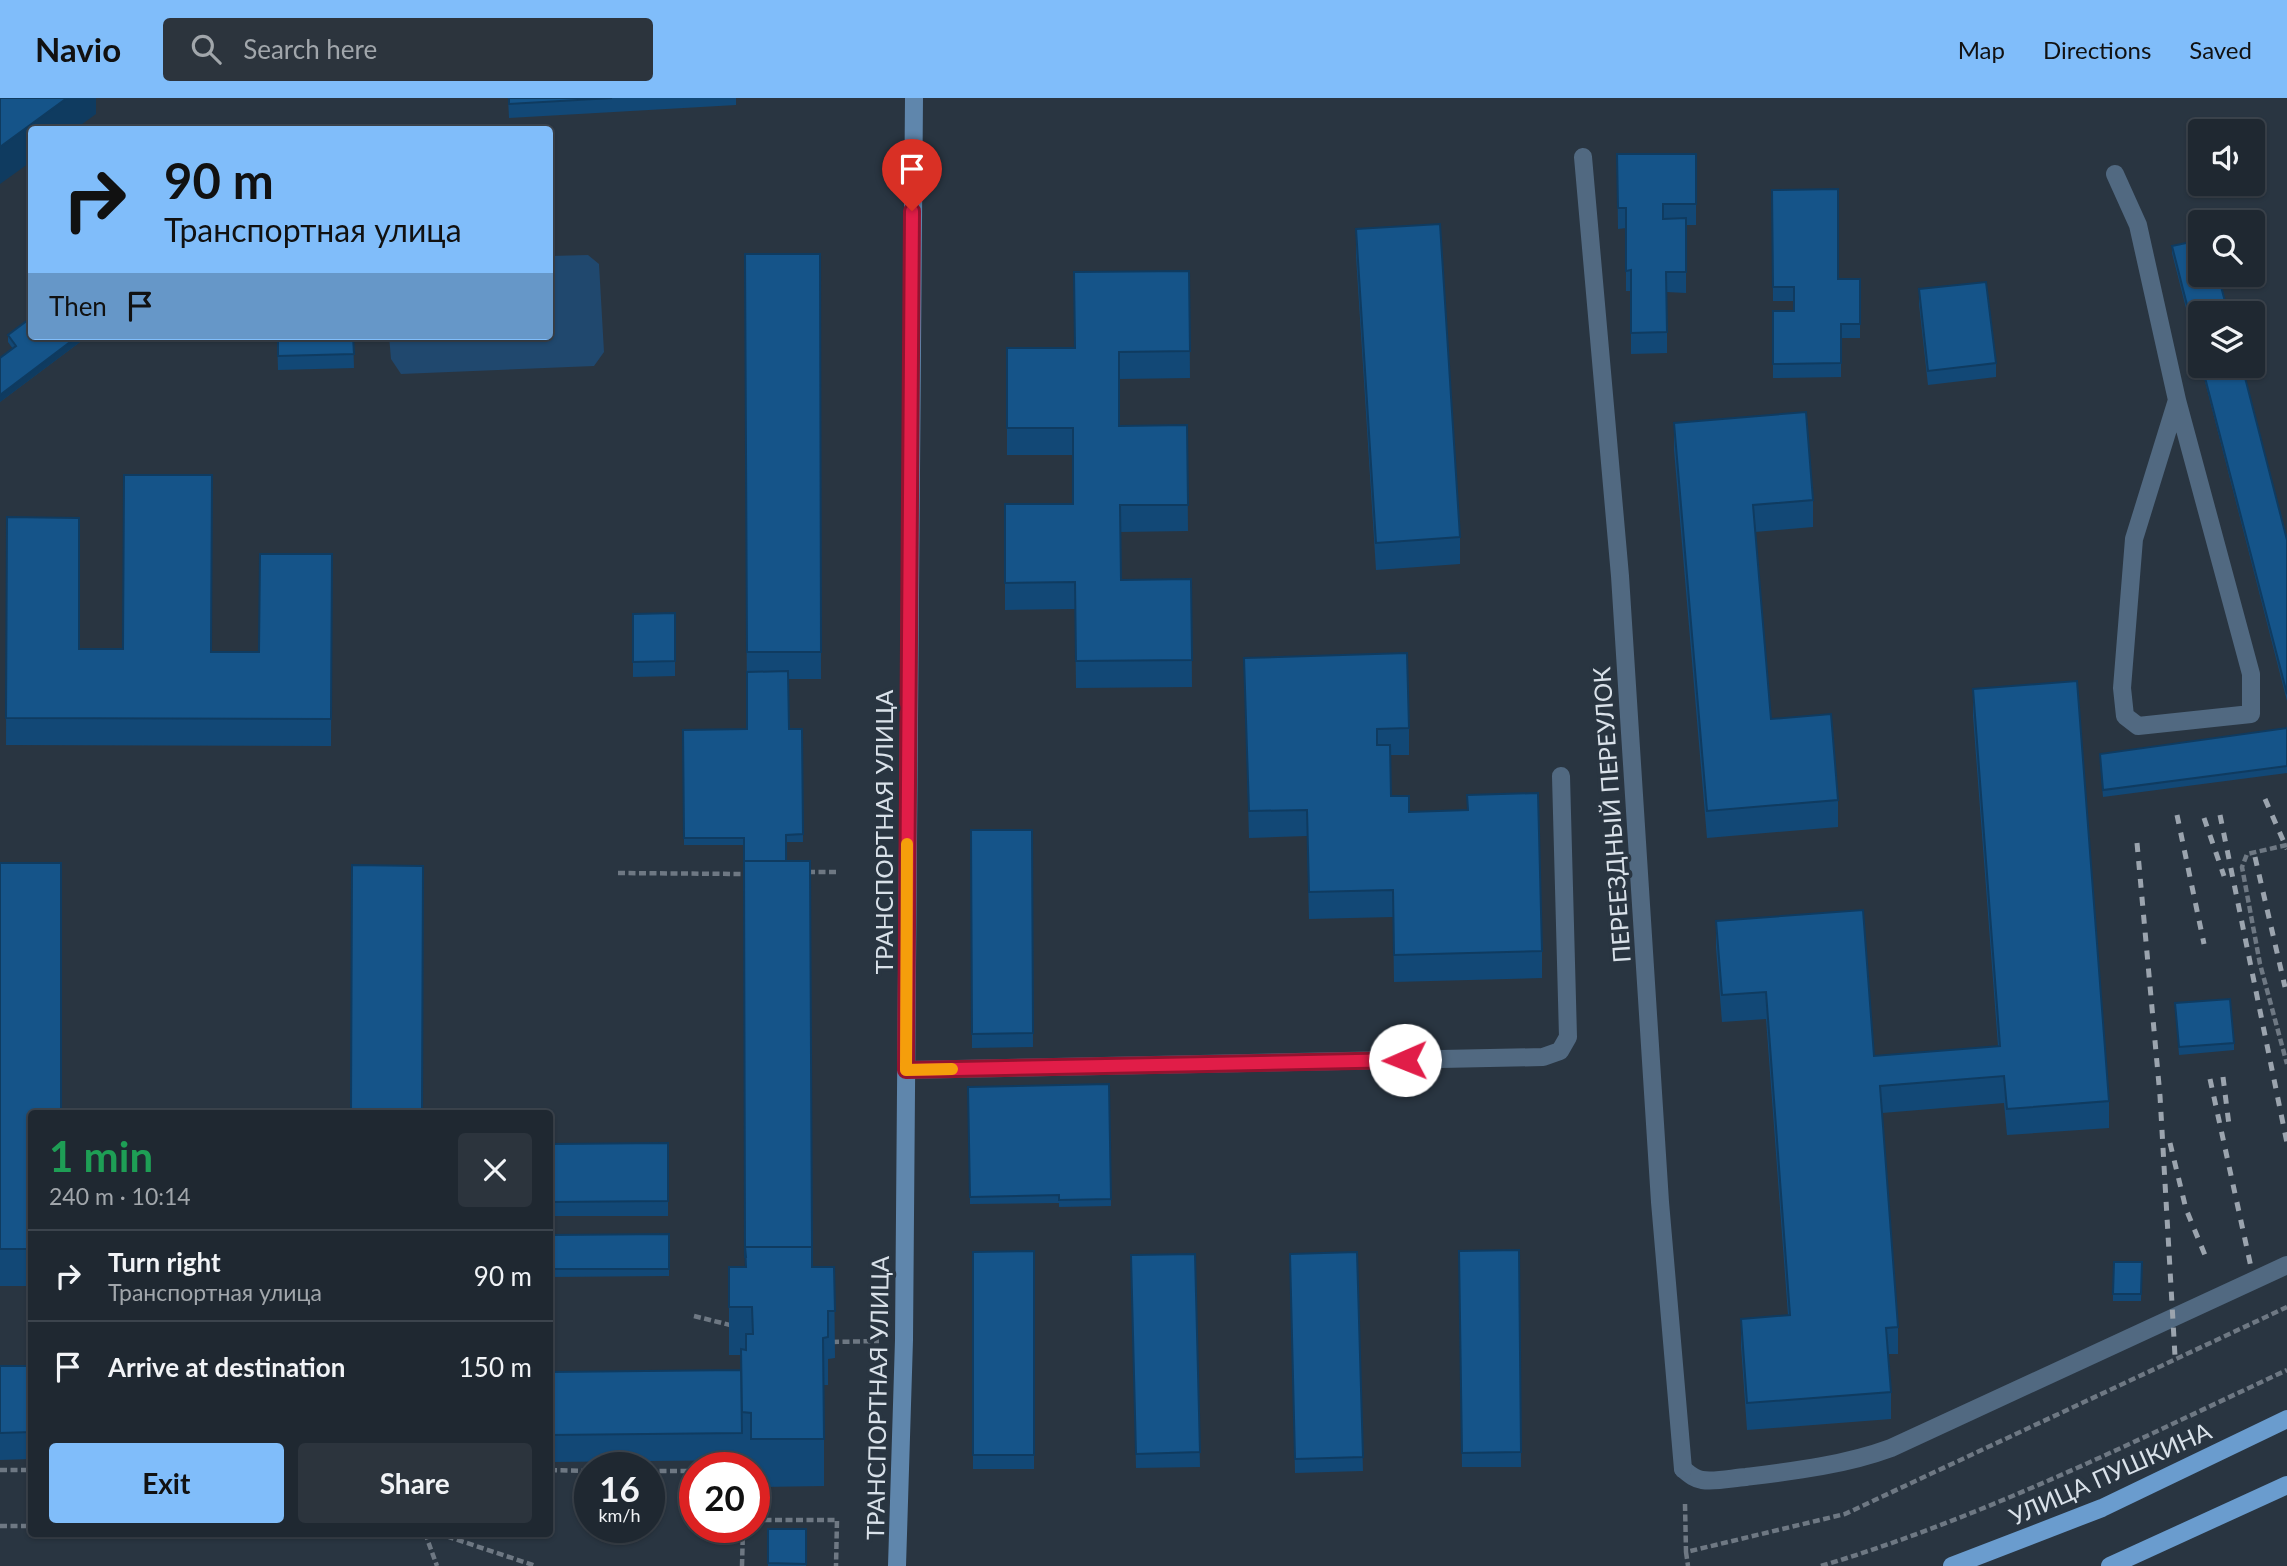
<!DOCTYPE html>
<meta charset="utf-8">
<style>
:root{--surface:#1f2831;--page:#2c343d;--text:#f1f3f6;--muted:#a1a6ab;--line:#3c444d;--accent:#80bdfa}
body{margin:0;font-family:Lato,sans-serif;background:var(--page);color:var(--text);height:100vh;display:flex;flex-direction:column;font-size:26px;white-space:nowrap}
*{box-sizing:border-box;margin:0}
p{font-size:23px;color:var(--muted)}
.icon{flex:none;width:38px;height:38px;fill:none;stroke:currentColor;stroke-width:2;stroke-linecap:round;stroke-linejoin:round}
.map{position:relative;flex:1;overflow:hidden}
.panel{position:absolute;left:28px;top:1012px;width:525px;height:427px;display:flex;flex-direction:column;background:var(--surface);border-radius:7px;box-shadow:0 2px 5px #0004,0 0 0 2px var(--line)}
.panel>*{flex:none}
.banner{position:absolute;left:28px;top:28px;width:525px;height:214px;border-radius:7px;box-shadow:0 2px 5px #0004,0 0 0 2px var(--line);background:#80bdfa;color:#111;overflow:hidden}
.controls{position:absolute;left:2188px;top:21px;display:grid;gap:14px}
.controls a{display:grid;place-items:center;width:77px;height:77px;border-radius:7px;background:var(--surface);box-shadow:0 2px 5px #0004,0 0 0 2px var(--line);font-size:35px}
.speed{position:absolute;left:574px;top:1354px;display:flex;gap:14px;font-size:35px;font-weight:700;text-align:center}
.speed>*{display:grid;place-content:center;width:91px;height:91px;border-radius:50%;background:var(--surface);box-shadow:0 2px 5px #0004,0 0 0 2px var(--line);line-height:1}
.speed small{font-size:18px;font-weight:400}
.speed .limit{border:10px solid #d22;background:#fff;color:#111}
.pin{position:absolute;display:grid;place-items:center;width:60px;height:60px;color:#fff;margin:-72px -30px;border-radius:50% 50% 50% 0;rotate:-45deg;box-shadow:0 0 7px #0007}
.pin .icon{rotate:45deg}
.me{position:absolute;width:77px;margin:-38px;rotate:269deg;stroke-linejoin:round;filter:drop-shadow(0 0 5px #0008)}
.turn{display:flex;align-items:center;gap:24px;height:147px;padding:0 21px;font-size:32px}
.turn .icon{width:91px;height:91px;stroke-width:2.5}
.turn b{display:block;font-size:49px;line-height:60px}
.then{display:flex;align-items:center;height:66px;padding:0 21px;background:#0003;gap:14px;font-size:26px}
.round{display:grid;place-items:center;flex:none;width:74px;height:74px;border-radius:7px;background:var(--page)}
.head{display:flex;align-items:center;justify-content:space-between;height:119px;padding:0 21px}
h1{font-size:42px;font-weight:700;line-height:52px;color:#1e9e55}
.cta{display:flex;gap:14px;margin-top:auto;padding:14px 21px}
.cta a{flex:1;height:80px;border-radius:7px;background:var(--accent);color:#111;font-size:28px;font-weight:700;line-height:80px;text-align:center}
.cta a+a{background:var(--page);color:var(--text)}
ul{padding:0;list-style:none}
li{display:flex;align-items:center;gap:21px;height:91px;padding:0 21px;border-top:2px solid var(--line)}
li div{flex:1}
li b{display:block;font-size:26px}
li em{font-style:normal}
header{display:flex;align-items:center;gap:42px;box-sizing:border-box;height:98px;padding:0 35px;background:var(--accent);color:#111}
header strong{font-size:33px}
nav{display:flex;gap:38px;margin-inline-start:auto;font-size:24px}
.search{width:490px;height:63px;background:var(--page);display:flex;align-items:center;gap:18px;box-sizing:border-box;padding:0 24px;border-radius:7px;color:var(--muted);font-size:26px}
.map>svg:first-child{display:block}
</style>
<header>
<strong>Navio</strong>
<div class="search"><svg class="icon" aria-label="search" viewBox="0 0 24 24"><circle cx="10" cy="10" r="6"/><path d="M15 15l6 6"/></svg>Search here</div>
<nav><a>Map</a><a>Directions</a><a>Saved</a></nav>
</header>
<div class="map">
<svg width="2287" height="1468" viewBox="0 0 2287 1468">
<rect width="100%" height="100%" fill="#293541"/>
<!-- green -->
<path fill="#20486e" d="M 588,157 L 599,166 L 604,254 L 594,268 L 401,276 L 391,261 L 389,238 L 550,238 L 550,158 Z"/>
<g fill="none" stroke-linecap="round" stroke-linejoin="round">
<!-- path -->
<path stroke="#6e7883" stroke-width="4.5" stroke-dasharray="7 3.5" stroke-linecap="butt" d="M 2287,747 L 2247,756 L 2242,769 L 2260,866 L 2287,966
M 808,774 L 837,774
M 618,775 L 744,776
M 694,1218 L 734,1228
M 832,1244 L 879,1243
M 0,1372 L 32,1372
M 550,1372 L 590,1373
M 649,1373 L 695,1373
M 1685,1406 L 1686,1454 L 1845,1416 L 2287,1209
M 754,1422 L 837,1422 L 836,1468
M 0,1428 L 32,1428
M 425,1435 L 437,1468
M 437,1435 L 536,1468
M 1686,1454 L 1688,1468
M 742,1468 L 743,1430
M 1821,1468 C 1982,1420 2135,1343 2287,1272"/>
<!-- lane -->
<path stroke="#516981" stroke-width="18" d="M 2115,76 L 2138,127 L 2177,302 L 2251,576 L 2251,616 L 2138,628 L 2125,618 L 2122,590 L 2134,441 L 2177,302
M 906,972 L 1543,959 L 1560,953 L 1568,939 L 1561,678
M 1683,1371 C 1689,1376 1694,1381 1702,1382 C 1716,1384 1732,1380 1746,1379 C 1794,1373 1845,1367 1891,1350 L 2287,1167"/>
<!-- street -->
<path stroke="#516981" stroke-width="18" d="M 1583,59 L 1620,478 L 1660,1104 L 1683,1371"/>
<!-- secondary -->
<path stroke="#5f86ac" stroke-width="18" d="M 897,1468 L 904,1242 L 914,0"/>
<!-- primary -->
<path stroke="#6a9cce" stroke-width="18" d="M 1952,1468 L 2102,1410 L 2287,1321
M 2110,1468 L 2287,1387"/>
<!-- rail -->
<path stroke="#9ba4ae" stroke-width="5" stroke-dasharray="9 9" stroke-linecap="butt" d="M 2265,701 L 2287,751
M 2177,717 L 2204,846
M 2220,717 L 2287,1045
M 2204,720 L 2224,778
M 2137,745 L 2160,998 L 2175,1258
M 2255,759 L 2285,889
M 2223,979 L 2229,1027
M 2210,981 L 2251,1169
M 2170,1045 L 2186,1111 L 2207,1162"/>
</g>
<!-- wall -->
<path fill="#124876" d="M 508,0 L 736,0 L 736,7 L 509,20 Z
M 1617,56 L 1696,56 L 1696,127 L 1686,127 L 1686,195 L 1667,194 L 1667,255 L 1631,256 L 1631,193 L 1626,193 L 1626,130 L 1618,131 Z
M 1772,92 L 1838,181 L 1860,181 L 1860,240 L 1841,240 L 1841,279 L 1773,280 L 1773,213 L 1794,213 L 1794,203 L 1773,203 Z
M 1356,131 L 1460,439 L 1460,466 L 1376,472 L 1356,158 Z
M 2172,148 L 2200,215 L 2200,265 L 2172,155 Z
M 745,156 L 820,156 L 821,581 L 788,581 L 789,631 L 802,631 L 803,744 L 786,744 L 786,763 L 812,1169 L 834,1169 L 835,1260 L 828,1261 L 828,1287 L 824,1287 L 824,1388 L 754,1389 L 754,1370 L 751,1370 L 751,1362 L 550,1364 L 550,1274 L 741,1272 L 741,1257 L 729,1257 L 729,1169 L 745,1169 L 744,747 L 684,747 L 683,632 L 747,632 Z
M 1189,173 L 1190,280 L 1119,281 L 1119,328 L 1187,327 L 1188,433 L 1120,434 L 1121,482 L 1191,481 L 1192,589 L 1076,590 L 1075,511 L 1005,512 L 1005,406 L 1073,406 L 1073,357 L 1007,357 L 1007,250 L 1074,250 Z
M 1919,191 L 1996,265 L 1996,279 L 1928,287 L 1919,206 Z
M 8,237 L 32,238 L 88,238 L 0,304 L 13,251 L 8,244 Z
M 277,238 L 353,238 L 354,270 L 278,272 Z
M 2201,268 L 2242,268 L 2287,442 L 2287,603 Z
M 1674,325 L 1813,402 L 1813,429 L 1755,434 L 1771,621 L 1838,702 L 1838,729 L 1707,740 L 1674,352 Z
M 7,419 L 79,551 L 259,554 L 332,456 L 331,648 L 6,647 Z
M 675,515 L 675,578 L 633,579 L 633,516 Z
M 1244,560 L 1409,630 L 1409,657 L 1390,657 L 1391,698 L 1409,714 L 1542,853 L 1542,880 L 1394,884 L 1393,819 L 1309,821 L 1307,738 L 1249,740 Z
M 1973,591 L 2109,1003 L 2109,1030 L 2007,1037 L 2004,1005 L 1882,1015 L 1898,1229 L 1898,1256 L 1888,1256 L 1891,1294 L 1891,1321 L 1747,1332 L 1741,1248 L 1741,1221 L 1788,1217 L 1766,921 L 1722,924 L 1716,850 L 1716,823 L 1874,958 L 1998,948 L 1973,618 Z
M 2287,630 L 2287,675 L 2103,699 L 2100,663 Z
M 971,732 L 1032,732 L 1033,949 L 972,950 Z
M 0,765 L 32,1015 L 32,1188 L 0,1188 Z
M 2175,905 L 2234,945 L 2234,952 L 2179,957 Z
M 1109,986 L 1111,1108 L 1059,1109 L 1059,1105 L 970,1106 L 968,989 Z
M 668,1045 L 668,1118 L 550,1118 L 550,1046 Z
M 669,1136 L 669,1178 L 550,1179 L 550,1137 Z
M 1519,1152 L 1521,1369 L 1462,1369 L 1459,1153 Z
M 1034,1153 L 1034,1371 L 973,1371 L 973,1154 Z
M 1357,1154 L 1363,1373 L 1295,1375 L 1290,1156 Z
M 1195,1156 L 1200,1369 L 1136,1370 L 1131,1157 Z
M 2142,1164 L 2141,1203 L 2113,1203 L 2113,1196 Z
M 0,1268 L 32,1268 L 32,1361 L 0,1362 Z
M 806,1431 L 806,1468 L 768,1468 L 768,1465 Z"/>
<!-- shaded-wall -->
<path fill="#0f3b60" d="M 67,0 L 96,0 L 96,16 L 74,32 L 32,32 L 32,63 L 0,86 L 0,49 Z
M 78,238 L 88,238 L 0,304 L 0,297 Z"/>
<!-- building -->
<path fill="#155489" stroke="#0f3b60" stroke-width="2" d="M 0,0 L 67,0 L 0,49 Z
M 509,0 L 612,0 L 509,6 Z
M 1617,56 L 1696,56 L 1696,106 L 1663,106 L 1663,121 L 1686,120 L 1686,174 L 1666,174 L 1667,234 L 1631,235 L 1631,172 L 1626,173 L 1626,110 L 1618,110 Z
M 1838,91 L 1838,181 L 1860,181 L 1860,226 L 1841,226 L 1841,265 L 1773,266 L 1773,213 L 1794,213 L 1794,189 L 1773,189 L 1772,92 Z
M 1440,126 L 1460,439 L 1376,445 L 1356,131 Z
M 2200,142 L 2200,177 L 2218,177 L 2228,215 L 2200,215 L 2200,258 L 2172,148 Z
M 745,156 L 820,156 L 821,554 L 747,554 Z
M 1189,173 L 1190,253 L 1119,254 L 1119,328 L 1187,327 L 1188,407 L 1120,407 L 1121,482 L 1191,481 L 1192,562 L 1076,563 L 1075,484 L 1005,485 L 1005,406 L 1073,406 L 1073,330 L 1007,330 L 1007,250 L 1075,250 L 1074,174 Z
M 1986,184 L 1996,265 L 1928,273 L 1919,191 Z
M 32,219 L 32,238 L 78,238 L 0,297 L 0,260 L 16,248 L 8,237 Z
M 278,238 L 353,238 L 354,256 L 278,258 Z
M 2202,268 L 2242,268 L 2287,442 L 2287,596 Z
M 1806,314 L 1813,402 L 1753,407 L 1771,621 L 1831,616 L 1838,702 L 1707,713 L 1674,325 Z
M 124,377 L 212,377 L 211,554 L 259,554 L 260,456 L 332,456 L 331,621 L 6,620 L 7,419 L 79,420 L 79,551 L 123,551 Z
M 675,515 L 675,563 L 633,564 L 633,516 Z
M 1407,555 L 1409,630 L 1377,631 L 1377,647 L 1390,647 L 1391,698 L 1409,698 L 1409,714 L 1468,712 L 1467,697 L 1538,695 L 1542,853 L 1394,857 L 1393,792 L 1309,794 L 1307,712 L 1249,713 L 1244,560 Z
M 788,573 L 789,631 L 802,631 L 803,736 L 786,737 L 786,763 L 744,763 L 744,793 L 744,740 L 684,740 L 683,632 L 747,631 L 747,574 Z
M 2077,583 L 2109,1003 L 2007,1011 L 2004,978 L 1880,988 L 1898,1229 L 1886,1230 L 1891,1294 L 1747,1305 L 1741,1221 L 1790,1217 L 1766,894 L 1722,897 L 1716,823 L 1863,812 L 1874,958 L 2000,948 L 1973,591 Z
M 2287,630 L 2287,668 L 2103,692 L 2100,656 Z
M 971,732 L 1032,732 L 1033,935 L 972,936 Z
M 744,763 L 810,763 L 812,1149 L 745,1149 L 746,1159 L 745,1159 Z
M 0,765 L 61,765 L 61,1015 L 32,1015 L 32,1151 L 0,1151 Z
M 352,767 L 423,768 L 422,1015 L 351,1015 Z
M 2230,901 L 2234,945 L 2179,949 L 2175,905 Z
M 1109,986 L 1111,1101 L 1059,1102 L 1059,1097 L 970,1099 L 968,989 Z
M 668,1045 L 668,1103 L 550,1104 L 550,1046 Z
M 669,1136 L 669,1171 L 550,1171 L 550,1137 Z
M 745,1149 L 812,1149 L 812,1169 L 834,1169 L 835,1213 L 828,1213 L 828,1239 L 823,1240 L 824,1341 L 751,1341 L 751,1315 L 742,1314 L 741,1251 L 746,1252 L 746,1236 L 753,1236 L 752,1209 L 729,1209 L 729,1169 L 746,1169 Z
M 1519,1152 L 1521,1354 L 1462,1355 L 1459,1153 Z
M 1034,1153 L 1034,1357 L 973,1357 L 973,1154 Z
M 1357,1154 L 1363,1359 L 1295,1361 L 1290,1156 Z
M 1195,1156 L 1200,1354 L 1136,1356 L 1131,1157 Z
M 2114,1164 L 2142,1164 L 2141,1196 L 2113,1196 Z
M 0,1268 L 32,1268 L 32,1334 L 0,1335 Z
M 741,1272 L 742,1335 L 550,1337 L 550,1274 Z
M 768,1431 L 806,1431 L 806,1466 L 768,1465 Z"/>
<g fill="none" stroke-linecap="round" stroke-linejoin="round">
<!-- route casing -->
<g stroke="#92132f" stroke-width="18">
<path id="route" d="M 912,113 L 906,972 L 1405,962"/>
</g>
<!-- route -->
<use href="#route" stroke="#e11d48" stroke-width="12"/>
<!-- slow -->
<path stroke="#f59e0b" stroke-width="12" d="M 907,746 L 906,972 L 952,971"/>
</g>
<g text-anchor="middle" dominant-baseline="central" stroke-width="7" stroke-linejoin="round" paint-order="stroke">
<!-- street labels -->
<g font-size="24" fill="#d9e1e9" stroke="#293541">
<text transform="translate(1611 717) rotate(-94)">ПЕРЕЕЗДНЫЙ ПЕРЕУЛОК</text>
<text transform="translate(883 734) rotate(-90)">ТРАНСПОРТНАЯ УЛИЦА</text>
<text transform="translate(877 1300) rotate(-89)">ТРАНСПОРТНАЯ УЛИЦА</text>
<text transform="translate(2110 1375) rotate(-24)">УЛИЦА ПУШКИНА</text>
</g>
</g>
</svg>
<div class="controls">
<a><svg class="icon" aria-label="sound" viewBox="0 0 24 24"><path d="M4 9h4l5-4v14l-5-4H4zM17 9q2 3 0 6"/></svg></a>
<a><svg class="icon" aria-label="search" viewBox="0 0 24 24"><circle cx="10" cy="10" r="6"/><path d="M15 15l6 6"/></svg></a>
<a><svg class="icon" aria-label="layers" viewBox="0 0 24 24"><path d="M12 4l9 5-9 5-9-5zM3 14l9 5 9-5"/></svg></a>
</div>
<div class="speed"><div>16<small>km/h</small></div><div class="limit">20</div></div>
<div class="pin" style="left:912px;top:113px;background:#d93025"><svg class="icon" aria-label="arrive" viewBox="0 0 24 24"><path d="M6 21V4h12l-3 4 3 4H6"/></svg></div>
<svg class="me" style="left:1405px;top:962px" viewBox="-20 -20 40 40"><circle r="19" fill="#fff"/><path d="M0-13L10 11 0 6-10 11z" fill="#e11d48"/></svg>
<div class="banner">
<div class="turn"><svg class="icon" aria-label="right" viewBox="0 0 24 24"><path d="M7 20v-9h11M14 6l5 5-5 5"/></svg><div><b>90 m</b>Транспортная улица</div></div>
<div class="then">Then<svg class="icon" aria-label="arrive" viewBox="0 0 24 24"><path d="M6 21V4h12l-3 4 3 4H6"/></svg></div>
</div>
<section class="panel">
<div class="head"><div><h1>1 min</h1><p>240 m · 10:14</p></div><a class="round"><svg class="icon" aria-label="close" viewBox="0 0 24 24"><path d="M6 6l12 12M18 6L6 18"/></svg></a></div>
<ul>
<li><svg class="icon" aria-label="right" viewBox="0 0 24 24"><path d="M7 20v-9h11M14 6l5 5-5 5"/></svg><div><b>Turn right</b><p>Транспортная улица</p></div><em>90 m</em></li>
<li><svg class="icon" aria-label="arrive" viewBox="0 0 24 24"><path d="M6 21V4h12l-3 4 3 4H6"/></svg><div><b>Arrive at destination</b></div><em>150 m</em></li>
</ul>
<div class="cta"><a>Exit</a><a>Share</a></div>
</section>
</div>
